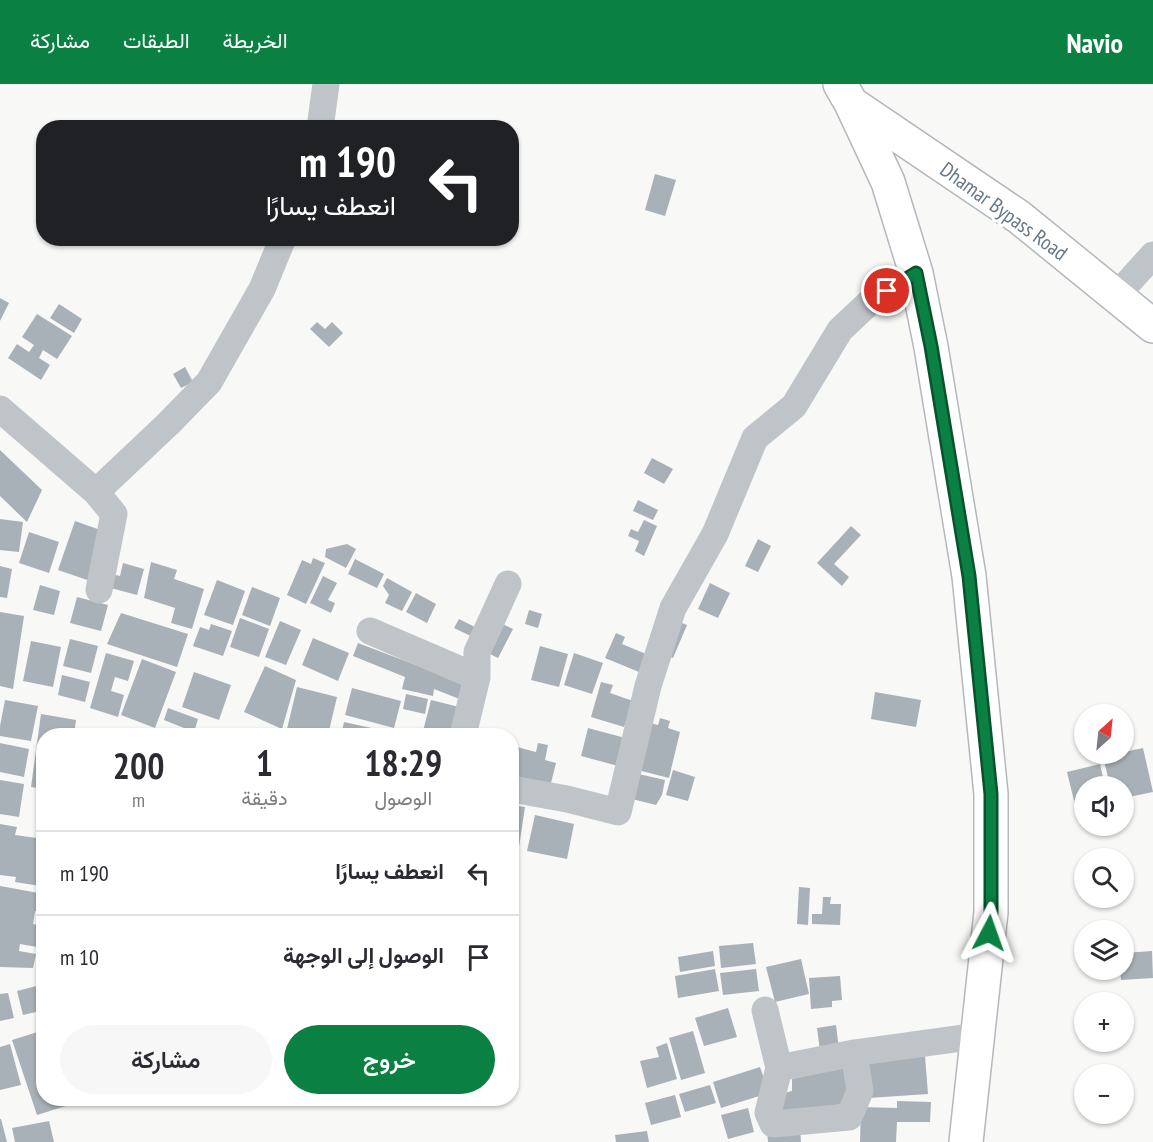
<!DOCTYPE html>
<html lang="ar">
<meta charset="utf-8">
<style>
:root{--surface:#fff;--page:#f7f7f7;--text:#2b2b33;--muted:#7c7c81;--line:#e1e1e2;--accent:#0b8043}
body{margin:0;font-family:"PT Sans Narrow",Vazirmatn,sans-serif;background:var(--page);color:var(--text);direction:rtl;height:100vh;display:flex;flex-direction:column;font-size:22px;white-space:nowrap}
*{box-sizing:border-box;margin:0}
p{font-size:20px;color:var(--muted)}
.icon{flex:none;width:33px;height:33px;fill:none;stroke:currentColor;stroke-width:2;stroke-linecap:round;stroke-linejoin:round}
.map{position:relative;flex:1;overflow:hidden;direction:ltr}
.panel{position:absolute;left:36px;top:644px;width:483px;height:378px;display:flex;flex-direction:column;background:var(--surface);border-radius:24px;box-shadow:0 2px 4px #0004;direction:rtl}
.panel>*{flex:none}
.guide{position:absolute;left:36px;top:36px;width:483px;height:126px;border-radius:24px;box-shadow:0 2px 4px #0004;direction:rtl;background:#202124;color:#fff;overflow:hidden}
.needle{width:39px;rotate:27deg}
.controls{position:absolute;left:1074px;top:620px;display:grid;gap:12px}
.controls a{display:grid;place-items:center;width:60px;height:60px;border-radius:50%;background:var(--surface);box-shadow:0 2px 4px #0004;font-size:30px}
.pin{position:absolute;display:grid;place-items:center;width:51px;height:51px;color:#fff;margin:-26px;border:3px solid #fff;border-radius:50%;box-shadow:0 2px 6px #0007}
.me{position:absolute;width:66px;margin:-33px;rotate:4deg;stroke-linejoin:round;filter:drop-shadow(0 0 4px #0008)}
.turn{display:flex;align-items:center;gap:21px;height:126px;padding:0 24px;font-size:27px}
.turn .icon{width:78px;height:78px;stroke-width:2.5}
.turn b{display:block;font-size:42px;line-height:51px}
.eta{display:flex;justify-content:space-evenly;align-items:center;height:102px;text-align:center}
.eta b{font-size:36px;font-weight:600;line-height:42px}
.action{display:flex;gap:12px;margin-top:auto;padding:12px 24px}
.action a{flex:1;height:69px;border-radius:36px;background:var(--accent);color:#fff;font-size:24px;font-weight:600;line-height:69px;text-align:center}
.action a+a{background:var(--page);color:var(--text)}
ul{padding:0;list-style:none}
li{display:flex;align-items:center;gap:18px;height:84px;padding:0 24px;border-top:2px solid var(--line)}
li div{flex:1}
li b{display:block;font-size:22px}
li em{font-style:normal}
header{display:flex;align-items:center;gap:36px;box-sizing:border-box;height:84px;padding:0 30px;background:var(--accent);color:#fff}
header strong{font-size:28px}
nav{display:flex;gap:33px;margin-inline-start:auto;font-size:21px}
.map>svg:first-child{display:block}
</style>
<header>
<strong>Navio</strong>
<nav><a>الخريطة</a><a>الطبقات</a><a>مشاركة</a></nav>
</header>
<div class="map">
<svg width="1153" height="1058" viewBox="0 0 1153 1058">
<rect width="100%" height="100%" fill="#f8f8f6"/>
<!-- building -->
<path fill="#a8b1b7" d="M 655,90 L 676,96 L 665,132 L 645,126 Z
M 0,214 L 9,219 L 0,237 Z
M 59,220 L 82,235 L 74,249 L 50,234 Z
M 37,230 L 72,252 L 57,275 L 43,266 L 39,274 L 50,281 L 41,296 L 8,274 L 17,260 L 29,268 L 34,261 L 22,253 Z
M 317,238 L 325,245 L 332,238 L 343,249 L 329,263 L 310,245 Z
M 185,283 L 193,298 L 181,304 L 173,290 Z
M 0,366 L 42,406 L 27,438 L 0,412 Z
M 652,374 L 673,385 L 664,400 L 644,389 Z
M 638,416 L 658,426 L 653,436 L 633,427 Z
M 0,435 L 23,438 L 19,468 L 0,466 Z
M 644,436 L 657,442 L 644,472 L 635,467 L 639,457 L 628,452 L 631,445 L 638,448 Z
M 75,437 L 106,448 L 96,499 L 58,486 Z
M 851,442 L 861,451 L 834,480 L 849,493 L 842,502 L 817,479 Z
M 29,448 L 59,458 L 49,489 L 19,479 Z
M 758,455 L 771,462 L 758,488 L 745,482 Z
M 347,460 L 356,465 L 346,484 L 325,473 L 326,465 Z
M 313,474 L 325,479 L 306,520 L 287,511 L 302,476 L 311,480 Z
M 355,475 L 384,490 L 377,504 L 348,490 Z
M 151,478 L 177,486 L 174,495 L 204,505 L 192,545 L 171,539 L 175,524 L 144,514 Z
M 123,479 L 144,485 L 137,511 L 107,503 L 111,490 L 120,492 Z
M 0,482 L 12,485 L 7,514 L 0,513 Z
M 323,492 L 337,499 L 328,516 L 335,519 L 331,529 L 310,519 Z
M 387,494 L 412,508 L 402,527 L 385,519 L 389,511 L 383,502 Z
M 217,496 L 245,507 L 233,541 L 204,531 Z
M 710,499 L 730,509 L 718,534 L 698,525 Z
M 40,501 L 60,507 L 54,531 L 33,526 Z
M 252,503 L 280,514 L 270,542 L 242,531 Z
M 416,509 L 436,520 L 427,539 L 406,528 Z
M 77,513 L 108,521 L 101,547 L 70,539 Z
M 529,526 L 542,530 L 538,544 L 525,540 Z
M 0,528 L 24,532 L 13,605 L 0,602 Z
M 121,529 L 188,550 L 177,583 L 107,560 Z
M 240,534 L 269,545 L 259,573 L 230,563 Z
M 459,535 L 481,546 L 477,555 L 454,544 Z
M 675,536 L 687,541 L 673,574 L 661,570 Z
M 280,537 L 301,546 L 286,581 L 265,573 Z
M 500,539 L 513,545 L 498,574 L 486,568 Z
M 211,540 L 232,547 L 223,572 L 193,562 L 200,543 L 209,546 Z
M 616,549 L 625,553 L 622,560 L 646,570 L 639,588 L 605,574 Z
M 313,554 L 349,569 L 338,597 L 302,581 Z
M 70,555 L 98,562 L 91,589 L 63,582 Z
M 31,557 L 61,563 L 53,603 L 23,597 Z
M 358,559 L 468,601 L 462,616 L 434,605 L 433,612 L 402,605 L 405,593 L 353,572 Z
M 540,562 L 568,570 L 559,603 L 531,596 Z
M 106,569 L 134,577 L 128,597 L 115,593 L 111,607 L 124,611 L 118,633 L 90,624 Z
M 574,569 L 603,579 L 592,610 L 564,601 Z
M 142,575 L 176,588 L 155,644 L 121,631 Z
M 265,582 L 296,596 L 282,645 L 244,628 Z
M 194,588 L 231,601 L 219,636 L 182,623 Z
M 62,591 L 90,598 L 85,618 L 58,611 Z
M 601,598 L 613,601 L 610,609 L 633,617 L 624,643 L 591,633 Z
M 297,603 L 337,613 L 328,651 L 293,651 L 286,649 Z
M 352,604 L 401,617 L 394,644 L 345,631 Z
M 875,608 L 921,616 L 916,643 L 871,635 Z
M 406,610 L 428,615 L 425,630 L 403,625 Z
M 5,616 L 38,622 L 31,657 L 0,652 L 0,642 Z
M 431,616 L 463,624 L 456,651 L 422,651 Z
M 168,624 L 198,635 L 194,648 L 164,636 Z
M 41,630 L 76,636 L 74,651 L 44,651 L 44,705 L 31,703 Z
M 660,634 L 670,637 L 668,644 L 680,648 L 669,694 L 634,685 L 646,638 L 658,641 Z
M 344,638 L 376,645 L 374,651 L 341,651 Z
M 588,644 L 629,655 L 622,683 L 581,672 Z
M 0,659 L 29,665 L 24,693 L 0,688 Z
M 538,659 L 548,661 L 545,676 L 556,679 L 549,707 L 512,699 L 512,689 L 517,663 L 536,668 Z
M 1143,664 L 1153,708 L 1124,714 L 1124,702 L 1110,702 L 1103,672 L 1124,669 L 1124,668 Z
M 1100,680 L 1105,702 L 1084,702 L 1084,727 L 1077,729 L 1067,688 Z
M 673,686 L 695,693 L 688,717 L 666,711 Z
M 634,689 L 665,696 L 662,711 L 656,721 L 628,714 Z
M 0,696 L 24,700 L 19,733 L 0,730 Z
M 512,721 L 525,723 L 519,763 L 512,762 Z
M 535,731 L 574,740 L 567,775 L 527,767 Z
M 0,740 L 17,743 L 15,751 L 44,755 L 44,779 L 40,802 L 15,798 L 16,793 L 0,791 Z
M 0,802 L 44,810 L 43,828 L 35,827 L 33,840 L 41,842 L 37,863 L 20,860 L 19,867 L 36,870 L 33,884 L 0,883 Z
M 799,803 L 810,804 L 808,841 L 797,840 Z
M 823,813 L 831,813 L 830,820 L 841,820 L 840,841 L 812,840 L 812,830 L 822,830 Z
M 753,859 L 756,880 L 721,884 L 719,862 Z
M 713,867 L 715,882 L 680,888 L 678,873 Z
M 1152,867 L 1153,894 L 1121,896 L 1120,885 L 1124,885 L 1124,869 Z
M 801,875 L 809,910 L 775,918 L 766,883 Z
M 715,885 L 719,907 L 678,914 L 675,892 Z
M 756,885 L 759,907 L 723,911 L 720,889 Z
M 840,892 L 842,916 L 832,917 L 832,923 L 811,925 L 809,894 Z
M 44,900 L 44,926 L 23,931 L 17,907 Z
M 8,909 L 14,934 L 0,937 L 0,910 Z
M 728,924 L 737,953 L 704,962 L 695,934 Z
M 836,941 L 839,965 L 820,967 L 817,944 Z
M 44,946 L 44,1014 L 67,1014 L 69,1021 L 37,1031 L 12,956 Z
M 693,947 L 705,989 L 681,996 L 669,954 Z
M 667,959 L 677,995 L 647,1004 L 640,977 L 659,973 L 656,963 Z
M 10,960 L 21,1001 L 0,1006 L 0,963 Z
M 925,972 L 928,1010 L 869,1014 L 866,975 Z
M 845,982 L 853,1017 L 783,1034 L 777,1011 L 792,1007 L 792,995 Z
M 760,983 L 769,1009 L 721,1024 L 713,998 Z
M 710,1001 L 716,1019 L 685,1028 L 679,1010 Z
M 675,1011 L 681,1033 L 651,1041 L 645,1019 Z
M 897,1017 L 931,1018 L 930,1038 L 897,1038 L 896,1058 L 860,1058 L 861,1023 L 897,1024 Z
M 748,1024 L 754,1048 L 728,1055 L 721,1031 Z
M 0,1035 L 1,1035 L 7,1058 L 0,1058 Z
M 49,1037 L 54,1058 L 15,1058 L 12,1044 Z
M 800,1044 L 801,1058 L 768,1058 L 767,1047 Z
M 647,1047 L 649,1058 L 616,1058 L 615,1051 Z"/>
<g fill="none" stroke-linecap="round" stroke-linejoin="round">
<!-- major casing -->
<g stroke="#b3b8bc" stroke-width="36">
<path id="major" d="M 840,0 L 851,19 L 888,98 L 916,189 L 931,263 L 969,492 L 991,710 L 991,828 L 966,1058
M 852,20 L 1019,133 L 1153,242"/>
</g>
<!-- minor -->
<path stroke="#bfc4c8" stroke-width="27" d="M 320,44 L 326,0
M 1116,212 L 1153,171
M 0,325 L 96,408 L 114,430 L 99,506
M 96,408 L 168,340 L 209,298 L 262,205 L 283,154
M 370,547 L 477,593
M 463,651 L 477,593 L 477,568 L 508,500
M 512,705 L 567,715 L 618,728 L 648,602 L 673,524 L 715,450 L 755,354 L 794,322 L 840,246 L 872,216 L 916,189
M 765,926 L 779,984 L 768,1029 L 773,1040 L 849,1033 L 860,1007 L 854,969
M 779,984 L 854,969 L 977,952"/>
<!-- major -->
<use href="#major" stroke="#fff" stroke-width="33"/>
</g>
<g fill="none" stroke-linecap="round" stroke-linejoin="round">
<!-- route casing -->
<g stroke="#07532c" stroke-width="15">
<path id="route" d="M 887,207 L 916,189 L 931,262 L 969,492 L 991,710 L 991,828 L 989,849"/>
</g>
<!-- route -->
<use href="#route" stroke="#0b8043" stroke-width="10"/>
</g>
<g text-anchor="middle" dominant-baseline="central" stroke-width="6" stroke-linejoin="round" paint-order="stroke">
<!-- street labels -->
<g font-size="21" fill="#687886" stroke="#fff">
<text transform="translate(1004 127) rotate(36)">Dhamar Bypass Road</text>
</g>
</g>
</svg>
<div class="controls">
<a><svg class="needle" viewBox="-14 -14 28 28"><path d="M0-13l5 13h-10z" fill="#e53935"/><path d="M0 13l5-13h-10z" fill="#7c7c81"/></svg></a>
<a><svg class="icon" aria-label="sound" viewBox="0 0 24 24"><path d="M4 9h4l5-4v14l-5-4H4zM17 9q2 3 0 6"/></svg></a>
<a><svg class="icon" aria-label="search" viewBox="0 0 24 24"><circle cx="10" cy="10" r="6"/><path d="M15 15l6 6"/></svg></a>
<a><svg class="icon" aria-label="layers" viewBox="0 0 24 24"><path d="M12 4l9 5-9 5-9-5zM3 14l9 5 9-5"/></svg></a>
<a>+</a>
<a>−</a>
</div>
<div class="pin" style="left:887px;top:207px;background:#d93025"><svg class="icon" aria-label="arrive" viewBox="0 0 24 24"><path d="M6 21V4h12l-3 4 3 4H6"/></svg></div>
<svg class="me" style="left:989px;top:849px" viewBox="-20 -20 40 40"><path d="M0-17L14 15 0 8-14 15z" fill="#0b8043" stroke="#fff" stroke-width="4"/></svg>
<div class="guide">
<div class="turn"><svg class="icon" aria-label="left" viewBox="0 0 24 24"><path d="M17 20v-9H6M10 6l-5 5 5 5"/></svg><div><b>190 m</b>انعطف يسارًا</div></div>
</div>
<section class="panel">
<div class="eta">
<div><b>18:29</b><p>الوصول</p></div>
<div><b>1</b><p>دقيقة</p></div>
<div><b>200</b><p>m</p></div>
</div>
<ul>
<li><svg class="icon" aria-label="left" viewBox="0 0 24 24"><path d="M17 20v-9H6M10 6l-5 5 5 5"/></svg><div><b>انعطف يسارًا</b></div><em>190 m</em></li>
<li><svg class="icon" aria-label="arrive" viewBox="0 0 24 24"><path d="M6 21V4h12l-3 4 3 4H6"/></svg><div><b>الوصول إلى الوجهة</b></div><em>10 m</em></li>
</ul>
<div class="action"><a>خروج</a><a>مشاركة</a></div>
</section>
</div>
